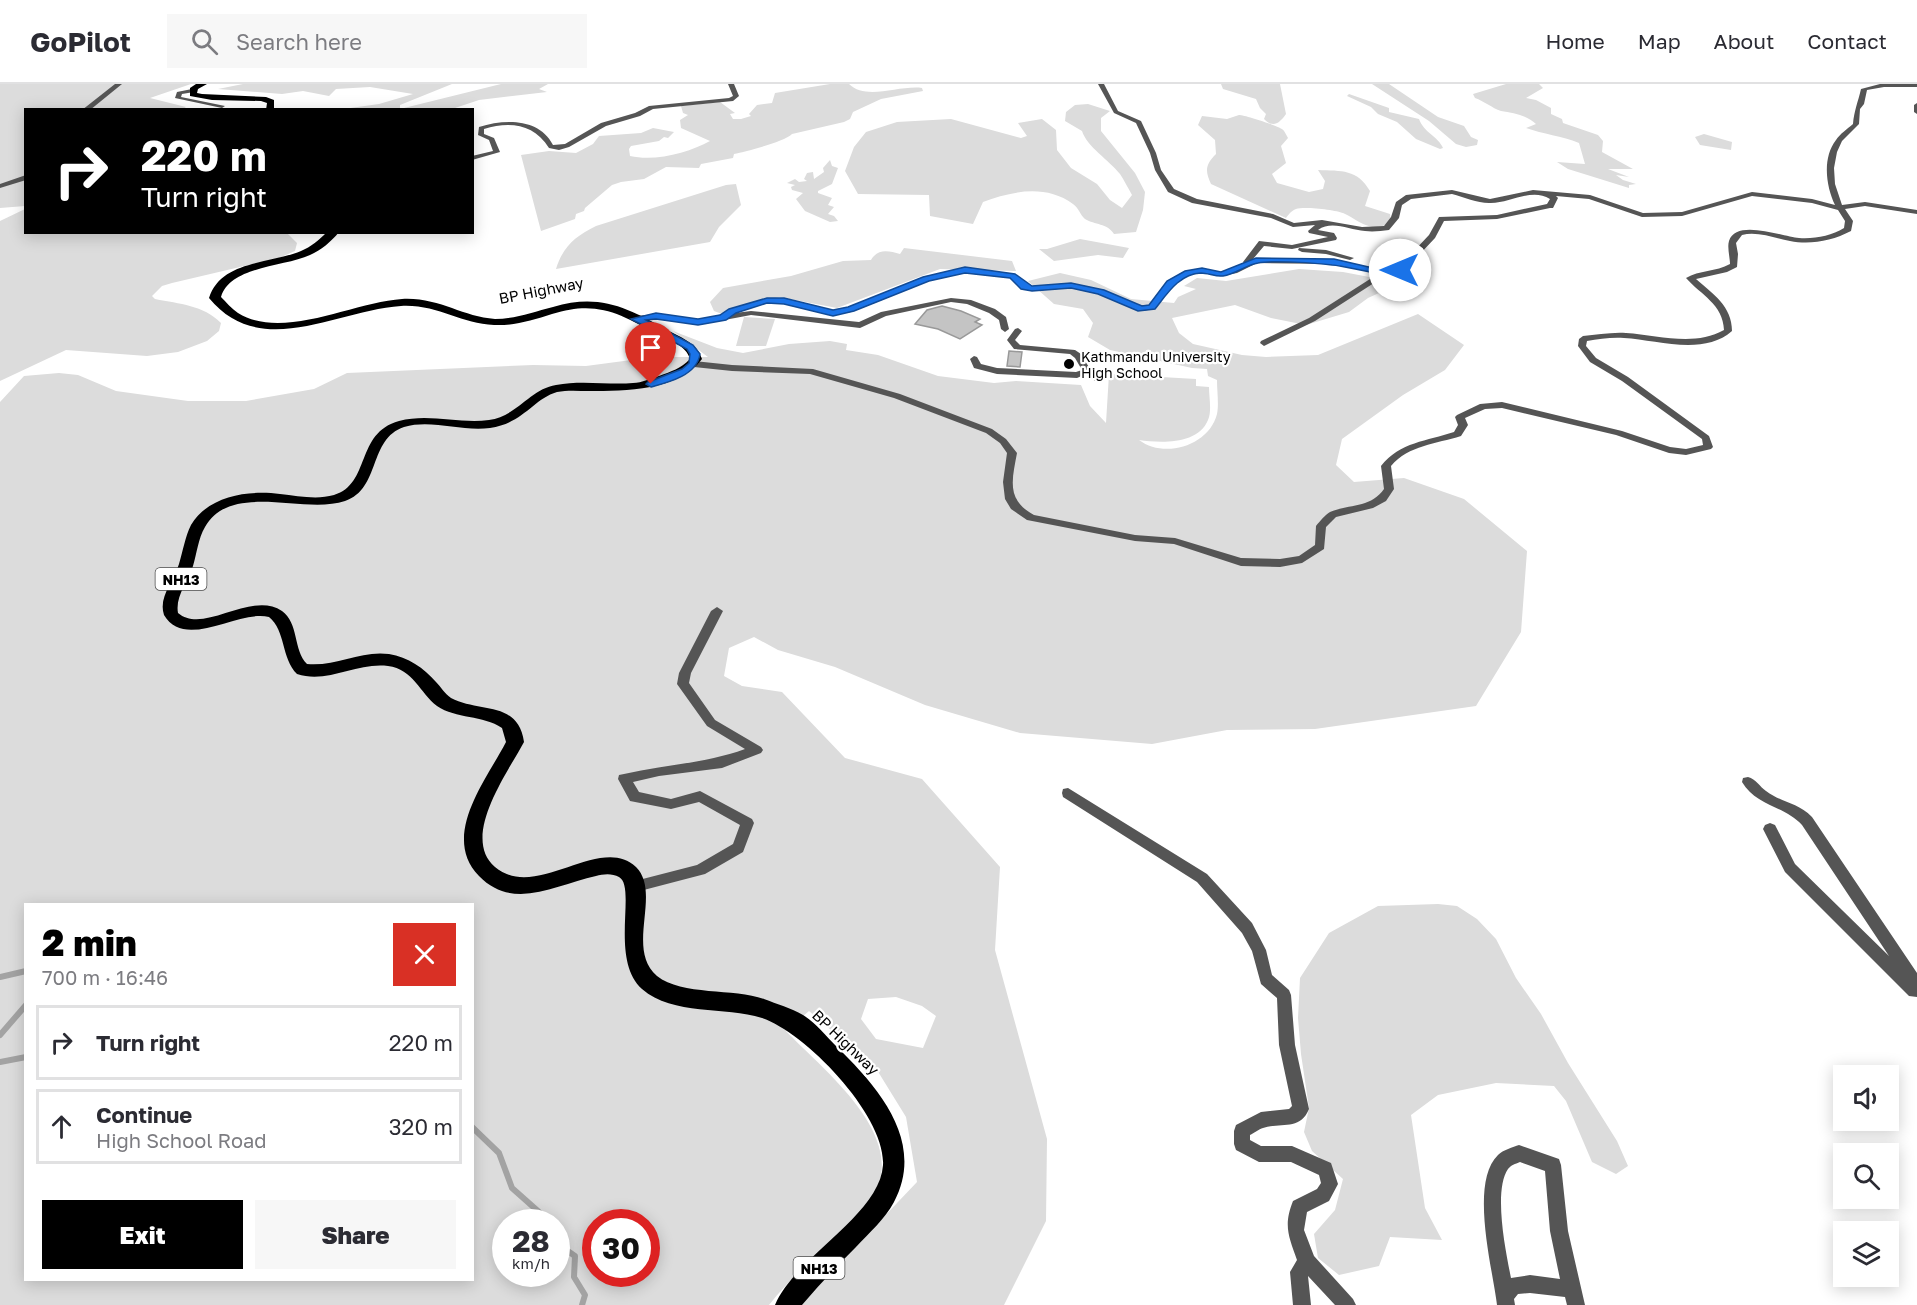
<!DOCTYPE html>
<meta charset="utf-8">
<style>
:root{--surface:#fff;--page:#f7f7f7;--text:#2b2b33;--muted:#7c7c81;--line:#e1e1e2;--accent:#000}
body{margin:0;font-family:"Golos Text",sans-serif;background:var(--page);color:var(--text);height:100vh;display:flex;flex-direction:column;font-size:22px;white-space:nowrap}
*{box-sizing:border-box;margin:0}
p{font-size:20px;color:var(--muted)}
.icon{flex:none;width:33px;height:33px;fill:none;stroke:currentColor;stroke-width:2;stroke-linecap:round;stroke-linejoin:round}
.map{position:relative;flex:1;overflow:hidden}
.drawer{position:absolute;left:24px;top:819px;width:450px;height:378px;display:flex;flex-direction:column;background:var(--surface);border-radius:0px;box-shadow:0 3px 15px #0003}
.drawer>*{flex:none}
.banner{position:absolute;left:24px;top:24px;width:450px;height:126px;border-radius:0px;box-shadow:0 3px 15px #0003;background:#000;color:#fff;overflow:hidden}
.buttons{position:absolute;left:1833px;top:981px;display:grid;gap:12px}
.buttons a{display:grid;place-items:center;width:66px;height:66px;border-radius:0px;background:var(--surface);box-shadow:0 3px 15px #0003;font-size:30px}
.speed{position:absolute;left:492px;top:1125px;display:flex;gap:12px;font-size:30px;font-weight:700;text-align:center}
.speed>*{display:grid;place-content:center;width:78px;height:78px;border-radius:50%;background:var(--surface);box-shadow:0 3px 15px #0003;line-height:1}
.speed small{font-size:15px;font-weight:400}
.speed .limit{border:9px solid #d22;background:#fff;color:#111}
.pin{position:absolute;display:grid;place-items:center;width:51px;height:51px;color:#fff;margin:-62px -26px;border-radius:50% 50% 50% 0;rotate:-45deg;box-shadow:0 0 6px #0007}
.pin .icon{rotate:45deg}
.me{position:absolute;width:66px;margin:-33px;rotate:270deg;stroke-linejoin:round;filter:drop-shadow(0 0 4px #0008)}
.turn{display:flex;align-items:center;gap:21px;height:126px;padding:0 18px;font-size:27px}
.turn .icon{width:78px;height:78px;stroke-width:2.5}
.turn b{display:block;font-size:42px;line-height:51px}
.round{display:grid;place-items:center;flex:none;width:63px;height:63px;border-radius:0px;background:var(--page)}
.headline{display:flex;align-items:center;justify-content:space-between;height:102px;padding:0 18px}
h1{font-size:36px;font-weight:800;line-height:45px;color:var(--accent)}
.action{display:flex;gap:12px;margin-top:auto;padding:12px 18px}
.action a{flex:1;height:69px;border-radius:0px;background:var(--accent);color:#fff;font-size:24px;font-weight:800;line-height:69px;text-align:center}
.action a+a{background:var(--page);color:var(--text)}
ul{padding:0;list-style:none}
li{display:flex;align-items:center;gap:18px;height:75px;margin:0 12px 9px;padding:0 6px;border:3px solid var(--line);border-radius:0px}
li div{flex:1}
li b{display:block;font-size:22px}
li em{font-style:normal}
header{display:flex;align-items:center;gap:36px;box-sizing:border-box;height:84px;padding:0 30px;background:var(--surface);border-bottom:2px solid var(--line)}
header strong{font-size:28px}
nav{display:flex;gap:33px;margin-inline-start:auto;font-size:21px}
.search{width:420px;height:54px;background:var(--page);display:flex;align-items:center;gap:15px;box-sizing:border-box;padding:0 21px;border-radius:0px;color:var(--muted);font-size:22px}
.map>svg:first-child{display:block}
</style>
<header>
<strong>GoPilot</strong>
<div class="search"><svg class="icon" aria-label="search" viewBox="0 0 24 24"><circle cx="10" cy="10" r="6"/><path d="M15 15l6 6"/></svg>Search here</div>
<nav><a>Home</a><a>Map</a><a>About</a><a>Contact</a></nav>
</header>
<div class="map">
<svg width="1917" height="1221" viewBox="0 0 1917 1221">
<rect width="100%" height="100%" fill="#fff"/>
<!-- green -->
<path fill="#dcdcdc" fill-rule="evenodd" d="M 0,0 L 191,0 L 150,14 L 186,23 L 183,25 L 26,26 L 25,122 L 0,124 Z
M 243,0 L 452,0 L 400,21 L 400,25 L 501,0 L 548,0 L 539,5 L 547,8 L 479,16 L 452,25 L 336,26 L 379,20 L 413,10 L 370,3 L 336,5 L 329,12 L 303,7 L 282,10 L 218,5 Z
M 830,0 L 849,0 C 866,17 899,1 922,4 L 923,7 L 881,15 L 853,28 L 850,35 L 844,38 L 792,50 C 784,58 747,67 734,70 L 733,74 L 701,80 L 699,84 L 666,83 L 644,95 L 621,98 L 612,101 L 585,124 L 584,127 L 576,130 L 575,135 L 541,147 L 521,71 L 549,67 L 576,69 L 593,60 L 599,52 L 641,49 L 653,44 L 674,48 L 668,54 L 664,53 L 659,57 L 631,62 L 629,65 L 630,72 C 656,78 690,68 710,57 L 681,44 L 680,36 L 688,31 L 683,29 L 681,22 L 720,18 L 735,29 L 730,30 L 733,35 L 741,35 L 751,32 L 749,30 L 757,21 L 772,19 L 775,9 Z
M 1221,0 L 1280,0 L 1286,30 C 1279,40 1273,44 1264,35 L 1266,30 L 1260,24 L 1256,15 L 1223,5 Z
M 1372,0 L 1389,0 L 1438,33 L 1464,42 L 1471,53 L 1478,56 L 1477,61 L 1466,63 L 1456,60 L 1429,37 Z
M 1506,0 L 1539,0 L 1543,4 L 1526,14 L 1536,16 L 1551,24 L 1551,30 L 1562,35 L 1563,39 L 1598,51 L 1603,57 L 1602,68 L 1633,85 L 1608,85 L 1629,93 L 1616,91 L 1623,96 L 1636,100 L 1629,101 L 1629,104 L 1568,85 L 1557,78 L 1585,80 L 1579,59 C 1562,52 1543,50 1526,44 L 1536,40 C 1527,31 1513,29 1501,27 C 1492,24 1484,17 1475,14 L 1473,10 Z
M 1349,10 L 1389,24 L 1389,28 L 1419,35 C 1424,49 1438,52 1443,64 L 1440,65 L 1416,55 L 1397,38 L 1378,30 L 1371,23 L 1347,12 Z
M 1088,20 L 1110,27 L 1101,34 L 1101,47 L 1135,89 L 1145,108 L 1143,126 L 1136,148 L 1114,150 C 1107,139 1095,141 1085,135 C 1080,131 1079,124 1073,120 C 1046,100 1012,107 983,118 L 973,140 L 930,132 L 929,111 L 858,110 L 845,87 L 854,63 L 866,48 L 897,38 L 951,35 L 1021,54 L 1027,52 L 1018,39 L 1042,35 L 1056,46 L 1057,66 L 1071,84 L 1097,100 L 1110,116 L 1122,124 L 1132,111 C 1128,104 1124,96 1120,90 C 1109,76 1087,63 1082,47 L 1065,37 L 1066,28 L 1075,21 Z
M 1239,31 C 1245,31 1278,42 1282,45 C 1285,47 1286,51 1288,54 L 1281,62 L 1286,79 L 1272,90 L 1277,99 L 1309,108 L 1323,105 L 1325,97 L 1318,86 C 1342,87 1357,85 1370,107 L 1365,122 L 1390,130 L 1391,138 C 1371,151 1359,136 1343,129 C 1336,126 1304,122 1296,125 C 1291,127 1289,130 1286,134 L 1211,100 C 1205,87 1205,81 1216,70 L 1215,56 L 1198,41 L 1202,32 L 1227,35 Z
M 1704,50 L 1732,58 L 1731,66 L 1700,61 L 1695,53 Z
M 830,76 L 832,82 L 838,84 L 832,100 L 818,107 L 818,109 L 832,114 L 828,121 L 834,123 L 828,130 L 834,132 L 838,137 L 830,138 L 805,127 L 796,115 L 803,109 L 792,106 L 791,103 L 795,101 L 787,99 L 795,95 L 799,98 L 807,97 L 804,95 L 807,89 L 813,88 L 814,95 L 824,88 L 823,84 Z
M 736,100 L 741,121 L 719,143 L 710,158 L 556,185 C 563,162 576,152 596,142 L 726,101 Z
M 25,125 L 26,148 L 286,148 L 297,159 L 295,167 L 279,174 L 172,199 L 162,202 L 152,212 L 155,215 C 180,220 203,221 221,239 L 219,247 L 207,257 L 178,268 L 147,272 L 66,266 L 0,297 L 0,137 Z
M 1080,155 L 1129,164 L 1123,174 L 1098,171 L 1054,177 L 1039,165 L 1047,165 Z
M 904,164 L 1012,177 L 1016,187 L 940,185 L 837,224 L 779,213 L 740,222 L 722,230 L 714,227 L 710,218 L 723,204 L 791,192 L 843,177 L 871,176 C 878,164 889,167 900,170 Z
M 1299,185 L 1343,188 L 1401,199 L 1368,214 L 1349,228 L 1306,241 L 1271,234 L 1235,221 L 1172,234 L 1179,249 L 1193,260 L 1242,271 L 1266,273 L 1318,271 L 1418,230 L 1464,261 L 1445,286 L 1403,311 L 1342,355 L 1336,381 L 1354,398 L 1404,394 L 1464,415 L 1527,467 L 1521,548 L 1476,622 L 1315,645 L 1227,646 L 1152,660 L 1020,649 L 925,621 L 835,583 L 778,566 L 754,553 L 729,564 L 724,592 L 742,602 L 782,608 L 845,674 L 922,695 L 1000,783 L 995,866 L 1047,1055 L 1046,1137 L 1004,1221 L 800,1221 L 917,1098 L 906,1033 L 877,986 L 809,927 L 786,947 C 826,989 920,1060 865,1123 C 835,1157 798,1184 769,1221 L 0,1221 L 0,318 L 24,292 L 59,289 L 78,291 L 116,307 L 188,317 L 246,317 L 314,305 L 347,289 L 533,281 L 586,282 L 654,273 L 708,273 L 673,247 L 717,264 L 743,269 L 789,260 L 830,257 L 847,260 L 846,266 L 878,271 L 938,292 L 994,299 L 1016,297 L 1081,301 L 1090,322 L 1106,339 L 1109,290 L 1196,295 L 1196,302 L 1209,303 C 1209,313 1212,327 1208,336 C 1198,361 1160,359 1139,356 C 1164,375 1209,362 1217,330 C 1219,320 1217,307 1217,296 L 1208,292 L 1207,285 L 1192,284 L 1110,266 L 1088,253 L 1093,239 L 1083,225 L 1054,220 L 1028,197 L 1060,189 L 1091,196 L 1131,215 L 1174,219 L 1178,213 L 1196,205 L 1184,202 L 1197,194 L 1226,197 ZM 26,820 L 472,820 L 472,1196 L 26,1196 ZM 896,913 L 922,922 L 936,932 L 923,964 L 876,955 L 861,935 L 868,915 ZM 506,1138 L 556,1138 L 556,1190 L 506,1190 ZM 596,1138 L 646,1138 L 646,1190 L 596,1190 Z
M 744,233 L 775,235 L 766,262 L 736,262 Z
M 1438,820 L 1457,822 L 1477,835 L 1496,855 L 1516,894 L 1541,930 L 1568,979 L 1617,1057 L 1628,1082 L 1616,1090 L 1592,1078 L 1566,1017 L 1554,1002 L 1496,999 L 1438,1011 L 1411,1031 L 1425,1124 L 1442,1156 L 1390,1153 L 1379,1182 L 1339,1191 L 1318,1174 L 1314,1150 L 1335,1126 L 1343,1095 L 1312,1067 L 1304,1048 L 1309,1024 L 1301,970 L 1298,934 L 1300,894 L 1329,849 L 1378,822 Z"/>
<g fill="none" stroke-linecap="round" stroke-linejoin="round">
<!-- stream -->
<path stroke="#a3a3a3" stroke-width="6" d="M 0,893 L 26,887
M 0,951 L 26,921
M 0,978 L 26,973
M 472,1043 L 499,1069 L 512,1104 L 539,1128 L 544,1138
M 556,1159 L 575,1172 L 574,1193 L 585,1211 L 582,1221"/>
</g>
<!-- building -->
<path fill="#c4c4c4" stroke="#999" stroke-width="1.5" d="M 942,222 L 961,227 L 980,235 L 975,238 L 982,241 L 960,255 L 938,245 L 915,240 L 927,226 Z
M 1009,267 L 1022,268 L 1020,283 L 1007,282 Z"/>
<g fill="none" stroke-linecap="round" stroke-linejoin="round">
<!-- minor -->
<path fill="#555" fill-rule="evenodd" d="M 115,0 L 122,0 L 90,26 L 82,26 Z
M 728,0 L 734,0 L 739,12 L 733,17 L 653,25 L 640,32 L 606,42 L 569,63 L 559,66 L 549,64 C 534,40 510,37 484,45 L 484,50 L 494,54 L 500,68 L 472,76 L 472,72 L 493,67 L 489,56 L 478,51 L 479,43 C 505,35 539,34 553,61 L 565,60 L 601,39 L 635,29 L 649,22 L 729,14 L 733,12 Z
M 1098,0 L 1104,0 L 1118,27 L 1141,37 L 1156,69 L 1161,86 L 1174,105 L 1197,115 L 1273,130 L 1294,139 L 1322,136 L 1362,143 L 1384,142 L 1391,133 L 1396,118 L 1406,111 L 1452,106 L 1490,115 L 1533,106 L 1590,111 L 1643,129 L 1682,128 L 1752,108 L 1812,115 L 1835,121 C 1826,102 1822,74 1836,56 C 1840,50 1847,45 1853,40 C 1854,27 1858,18 1861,5 L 1880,0 L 1917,0 L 1917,3 L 1884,3 L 1867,6 L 1864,20 L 1860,25 L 1859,40 L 1842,57 L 1837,68 L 1834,84 L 1835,100 L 1842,121 L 1865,118 L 1917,126 L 1917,130 L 1865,122 L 1845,125 L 1853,137 L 1851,147 C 1832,157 1810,161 1790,157 C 1774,154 1757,147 1742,151 L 1736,159 L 1738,170 L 1737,183 L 1727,188 L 1696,195 C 1713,210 1732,222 1732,247 C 1704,272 1657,256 1624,254 C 1612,253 1599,255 1587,257 L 1586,262 L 1596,274 L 1628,293 L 1709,352 L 1713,363 L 1711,365 L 1686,371 L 1669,369 L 1616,351 L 1502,324 L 1485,325 L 1465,334 L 1468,341 L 1461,352 C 1436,360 1409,361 1391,382 L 1394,405 L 1386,417 L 1373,424 L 1336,433 L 1326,443 L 1324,465 L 1302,479 L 1280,483 L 1241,482 L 1174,460 L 1135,457 L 1027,436 L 1011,425 L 1005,415 L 1003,398 L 1007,369 L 1000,359 L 986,349 L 894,314 L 810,290 L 732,287 L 694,283 L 690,280 L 694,277 L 732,281 L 813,285 L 900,310 L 992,345 L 1006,355 L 1017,369 C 1012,396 1006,416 1034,431 L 1135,451 L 1175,454 L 1241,474 L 1280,475 L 1299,472 L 1315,461 L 1316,442 C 1320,437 1325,431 1330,428 C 1349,420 1371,424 1384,405 L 1381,382 C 1400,358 1427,357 1454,348 L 1458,341 L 1455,333 L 1457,331 L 1480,320 L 1502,318 L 1622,347 L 1670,363 L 1686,365 L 1703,361 L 1702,355 L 1622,297 L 1590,278 L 1578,262 L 1579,255 L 1583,252 C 1597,251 1611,248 1626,249 C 1658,251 1694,263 1724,246 C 1723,220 1701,211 1686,194 C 1699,186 1716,188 1730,180 C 1730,174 1727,163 1729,157 C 1736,134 1783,153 1799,154 C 1815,155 1831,152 1844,144 L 1845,137 L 1838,126 L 1812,119 L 1752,112 L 1682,132 L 1642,133 L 1589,115 L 1556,112 L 1558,114 L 1553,124 L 1550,124 L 1497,135 L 1444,137 L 1435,154 L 1403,188 L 1391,188 L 1315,237 L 1264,262 L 1260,259 L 1261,257 L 1309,234 L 1381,188 L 1334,180 L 1257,179 L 1237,189 L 1221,192 L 1202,189 L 1190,191 L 1173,201 L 1155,225 L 1141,227 L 1098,210 L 1071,204 L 1032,207 L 1021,205 L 1010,194 L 965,188 L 929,197 L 851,228 L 833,231 L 784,219 L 767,219 L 735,229 L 751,227 L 859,238 L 881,228 L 951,214 L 971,216 L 995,225 L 1006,233 L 1009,245 L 1005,248 L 1001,245 L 999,236 L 989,229 L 967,220 L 951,218 L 886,232 L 860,244 L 751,231 L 698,241 L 656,234 L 636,238 L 632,235 L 636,232 L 656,230 L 698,235 L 720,232 L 730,225 L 767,215 L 784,215 L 833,227 L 849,224 L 923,193 L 965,184 L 1015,190 L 1027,201 L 1032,203 C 1058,201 1073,199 1099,205 C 1116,209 1133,224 1149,221 L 1167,197 L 1185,187 L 1202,185 L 1221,188 L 1244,179 L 1243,178 L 1259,157 L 1292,161 L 1328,153 L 1309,149 L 1308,147 L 1315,141 L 1293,143 L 1271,134 L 1192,119 L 1168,108 L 1155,86 L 1150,69 L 1136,39 L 1114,29 ZM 1452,110 C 1464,113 1477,119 1489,119 C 1510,120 1531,103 1550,115 L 1547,120 L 1497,131 L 1439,133 L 1429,151 L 1398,184 L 1373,184 L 1334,176 L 1253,175 L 1264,162 L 1292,165 L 1336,156 L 1337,154 L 1334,149 L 1318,146 C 1332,136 1349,146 1365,147 C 1373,148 1381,147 1389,146 L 1399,134 L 1402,121 L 1411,115 Z
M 192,5 L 194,8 L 182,10 L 181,13 L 225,22 L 222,24 L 175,14 L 177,8 Z
M 1917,19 L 1917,30 L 1914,28 L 1914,21 Z
M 26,91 L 26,96 L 0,104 L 0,100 Z
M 1299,164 L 1326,166 L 1354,174 L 1350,176 L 1326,170 L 1302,168 L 1298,166 Z
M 1018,244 L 1022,247 L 1015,256 L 1020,261 L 1075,266 L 1081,270 L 1090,285 L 1102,295 L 1101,297 L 1095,297 L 1086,290 L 1077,294 L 997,290 L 974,284 L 970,275 L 974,272 L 977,273 L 981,280 L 997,284 L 1076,288 L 1082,286 L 1075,274 L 1070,270 L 1014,265 L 1007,256 L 1015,245 Z
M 717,523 L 723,527 L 691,589 L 689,599 L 715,636 L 761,663 L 763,666 L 761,669 L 722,684 L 659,692 L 633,698 L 639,708 L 671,715 L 700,707 L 752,735 L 754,739 L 743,768 L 705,790 L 636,808 L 631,806 L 629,802 L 631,798 L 697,781 L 733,760 L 740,741 L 699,718 L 671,725 L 630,717 L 618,695 L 619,691 L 624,690 C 664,681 707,679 745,665 L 707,642 L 677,600 L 679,589 L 711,527 Z
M 1748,693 C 1756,695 1760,703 1766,707 C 1782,719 1797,718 1812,733 L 1917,889 L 1917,913 L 1909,912 L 1785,788 L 1763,745 L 1765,741 L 1770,739 L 1775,741 L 1795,780 L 1889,872 L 1802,741 C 1785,722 1756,722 1742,698 L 1743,694 Z
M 1068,704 L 1207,790 L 1252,839 L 1266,866 L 1272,891 L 1289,906 L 1291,911 L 1295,961 L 1309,1025 C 1300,1047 1281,1038 1263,1044 C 1259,1045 1254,1049 1250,1051 L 1250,1056 L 1261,1062 L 1292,1062 L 1331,1079 L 1338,1100 L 1329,1117 L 1307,1128 L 1304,1146 L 1314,1172 L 1353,1215 L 1356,1221 L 1335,1221 L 1308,1192 L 1311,1221 L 1293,1221 L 1290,1188 L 1297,1176 C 1289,1153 1283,1142 1293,1117 L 1317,1105 L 1321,1099 L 1319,1091 L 1291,1078 L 1259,1078 L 1236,1066 L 1234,1060 L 1234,1047 L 1236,1041 L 1261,1028 L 1289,1025 L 1292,1022 L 1279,961 L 1277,914 L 1261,900 L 1252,867 L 1242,849 L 1197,798 L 1063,713 L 1062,709 L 1063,705 Z
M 1519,1061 L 1559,1075 L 1561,1081 L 1568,1147 L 1585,1221 L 1567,1221 L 1565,1213 L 1530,1209 L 1518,1210 L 1514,1215 L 1515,1221 L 1497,1221 C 1493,1186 1469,1099 1498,1071 C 1503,1066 1513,1063 1519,1061 ZM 1520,1078 L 1545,1087 L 1550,1147 L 1560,1195 L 1530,1191 L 1511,1194 C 1506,1169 1493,1107 1508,1085 C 1511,1081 1515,1080 1520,1078 Z"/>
<!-- trunk -->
<path fill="#000" fill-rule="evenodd" d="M 196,0 L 207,0 L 198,5 L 197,9 L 202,10 L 266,13 L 274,16 L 274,26 L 266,26 L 267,19 L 261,17 L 212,16 L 190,12 L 190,4 Z
M 327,148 L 339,148 C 331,158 321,166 310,171 C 284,183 230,182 221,213 C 226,218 232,225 238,229 C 283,257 353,218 402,215 C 439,213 462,233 495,235 C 515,235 533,228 553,223 C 600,209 628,224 669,247 C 682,254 697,259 702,275 C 678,307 626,307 589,307 C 579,307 567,306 557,308 C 533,315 524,339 490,344 C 462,348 432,335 404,343 C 368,355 381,405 345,417 C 304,431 231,397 205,443 C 198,455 197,469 193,482 C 188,498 175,512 178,529 C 204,551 251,506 282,527 C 299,539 293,566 307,580 C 335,583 361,566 389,570 C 408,573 424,584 436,598 C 441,603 445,610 451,614 C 479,629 518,616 524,658 C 508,688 460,753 495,783 C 536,818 600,749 636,783 C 662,809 625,865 657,892 C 682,912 734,904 764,915 C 777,920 791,924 803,931 C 816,939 826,952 836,962 C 878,1003 926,1057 894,1118 C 885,1135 869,1149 856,1163 C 837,1182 819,1201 802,1221 L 775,1221 C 795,1173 880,1131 883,1081 C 886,1032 806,949 762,934 C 725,922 673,932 642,905 C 609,875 637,803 619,793 C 612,789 603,790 596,792 C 557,800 514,828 479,792 C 440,752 487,695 506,658 L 502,644 C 483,631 456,635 437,622 C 420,609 413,585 388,582 C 357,578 328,600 297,590 C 281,574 286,547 269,533 C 239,525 185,567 164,531 C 158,513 174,497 179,480 C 183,467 185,453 191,441 C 209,411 249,406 280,410 C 298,412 317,416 334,411 C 371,400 355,349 399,337 C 429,329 459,340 489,336 C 516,333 530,305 556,301 C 581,296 608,301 633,299 C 642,299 651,294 659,292 C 672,287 680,285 690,275 C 686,261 670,257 658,251 C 620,229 596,216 552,230 C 533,236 514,242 494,241 C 461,240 437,220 401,222 C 337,226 261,277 209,214 C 221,176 270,180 301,167 C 311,163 319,156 327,148 Z"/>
</g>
<!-- route -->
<path fill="#1a73e8" stroke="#114b97" stroke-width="1.5" d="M 1256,174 L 1334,175 L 1373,184 L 1400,183 L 1405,186 C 1388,197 1352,182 1332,181 C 1316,179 1273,176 1258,179 C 1246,181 1236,190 1223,192 C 1216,193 1208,189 1201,189 C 1179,190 1167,210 1155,225 L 1138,227 L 1098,210 L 1071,204 L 1032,207 L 1021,205 L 1010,194 L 965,189 L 929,197 L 854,227 L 833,232 L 784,220 L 767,219 L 736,229 L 726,236 L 698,241 L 656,235 L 646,236 L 693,261 L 700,270 C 697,291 670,298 651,303 L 646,300 L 648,298 L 682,285 L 689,279 L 690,270 L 687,265 L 631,235 L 656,229 L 698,235 L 720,231 L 729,225 L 767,214 L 784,214 L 833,226 L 848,223 L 923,193 L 965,183 L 1015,190 L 1032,202 L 1071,199 L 1104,206 L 1142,222 L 1149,221 L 1167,197 L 1185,187 L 1202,184 L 1221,188 Z"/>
<!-- markers -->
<circle fill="#000" stroke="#fff" stroke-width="2" cx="1069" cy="280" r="6"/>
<g text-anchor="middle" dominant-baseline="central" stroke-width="4.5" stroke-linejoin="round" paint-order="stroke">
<!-- far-poi labels -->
<g font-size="14" fill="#000" stroke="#fff" text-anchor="start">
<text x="1081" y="272">Kathmandu University<tspan x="1081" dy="16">High School</tspan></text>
</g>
<!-- shield labels -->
<g fill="#fff" stroke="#4c4c4c" stroke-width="1.5">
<rect x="155.5" y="484" width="51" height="22" rx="4.5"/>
<rect x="793.5" y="1173" width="51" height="22" rx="4.5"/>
</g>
<g font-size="14" font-weight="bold" fill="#000">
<text x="181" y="495">NH13</text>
<text x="819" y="1184">NH13</text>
</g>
<!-- street labels -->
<g font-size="15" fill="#000" stroke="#fff">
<text transform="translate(541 206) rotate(-11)">BP Highway</text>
<text transform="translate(846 958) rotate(44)">BP Highway</text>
</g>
</g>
</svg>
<div class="buttons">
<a><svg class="icon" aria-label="sound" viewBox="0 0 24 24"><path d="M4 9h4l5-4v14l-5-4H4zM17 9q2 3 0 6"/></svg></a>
<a><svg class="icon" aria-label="search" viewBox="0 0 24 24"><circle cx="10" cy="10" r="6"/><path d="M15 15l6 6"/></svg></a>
<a><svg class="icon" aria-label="layers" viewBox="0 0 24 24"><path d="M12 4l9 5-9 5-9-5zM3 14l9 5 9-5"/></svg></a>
</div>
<div class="speed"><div>28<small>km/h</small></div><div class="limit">30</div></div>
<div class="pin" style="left:651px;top:300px;background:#d93025"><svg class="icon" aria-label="arrive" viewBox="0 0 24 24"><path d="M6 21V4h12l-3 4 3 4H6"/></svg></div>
<svg class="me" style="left:1400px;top:186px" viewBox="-20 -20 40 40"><circle r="19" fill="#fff"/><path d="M0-13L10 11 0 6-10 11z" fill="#1a73e8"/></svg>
<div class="banner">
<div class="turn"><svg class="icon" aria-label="right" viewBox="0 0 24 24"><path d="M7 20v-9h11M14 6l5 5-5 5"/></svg><div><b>220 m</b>Turn right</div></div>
</div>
<section class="drawer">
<div class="headline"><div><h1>2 min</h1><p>700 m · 16:46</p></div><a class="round" style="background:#d93025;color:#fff"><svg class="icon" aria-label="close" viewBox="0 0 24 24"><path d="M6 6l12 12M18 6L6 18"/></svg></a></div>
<ul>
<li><svg class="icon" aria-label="right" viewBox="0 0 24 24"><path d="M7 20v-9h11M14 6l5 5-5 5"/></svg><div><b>Turn right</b></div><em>220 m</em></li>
<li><svg class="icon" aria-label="ahead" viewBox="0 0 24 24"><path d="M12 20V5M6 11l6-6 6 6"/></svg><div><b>Continue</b><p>High School Road</p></div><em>320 m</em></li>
</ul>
<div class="action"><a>Exit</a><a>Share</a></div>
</section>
</div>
